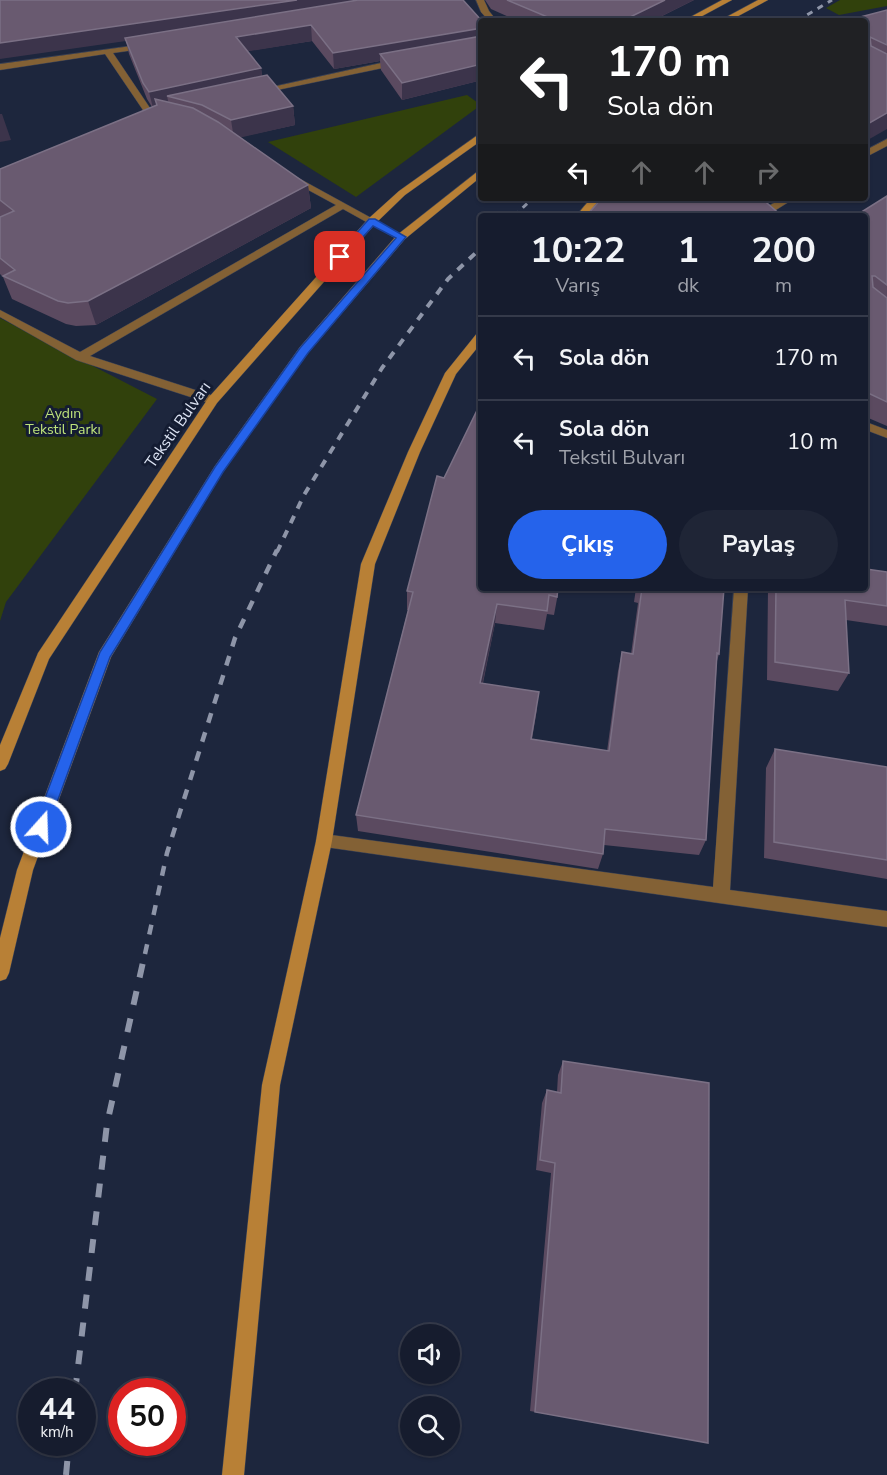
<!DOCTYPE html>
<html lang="tr">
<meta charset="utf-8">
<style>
:root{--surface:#161c2e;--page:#1f2536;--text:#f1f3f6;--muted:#9ea1aa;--line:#353a4a;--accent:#2563eb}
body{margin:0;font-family:"Nunito Sans",sans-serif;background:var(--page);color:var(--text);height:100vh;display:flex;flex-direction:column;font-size:22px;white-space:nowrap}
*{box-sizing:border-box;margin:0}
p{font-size:20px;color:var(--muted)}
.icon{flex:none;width:33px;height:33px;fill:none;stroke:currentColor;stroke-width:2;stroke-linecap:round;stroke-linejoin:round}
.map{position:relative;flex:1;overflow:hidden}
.drawer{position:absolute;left:478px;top:213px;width:390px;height:378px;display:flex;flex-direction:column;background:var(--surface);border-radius:6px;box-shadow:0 2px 4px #0004,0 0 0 2px var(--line)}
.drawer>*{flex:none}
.banner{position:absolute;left:478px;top:18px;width:390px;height:183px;border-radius:6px;box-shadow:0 2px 4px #0004,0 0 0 2px var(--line);background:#202124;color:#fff;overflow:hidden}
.buttons{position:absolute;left:400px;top:1324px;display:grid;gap:12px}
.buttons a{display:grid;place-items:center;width:60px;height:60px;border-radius:50%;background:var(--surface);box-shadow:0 2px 4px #0004,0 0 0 2px var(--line);font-size:30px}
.speed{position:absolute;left:18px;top:1378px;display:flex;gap:12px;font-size:30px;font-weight:700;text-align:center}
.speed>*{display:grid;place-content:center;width:78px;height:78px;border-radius:50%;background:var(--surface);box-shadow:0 2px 4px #0004,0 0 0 2px var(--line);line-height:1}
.speed small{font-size:15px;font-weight:400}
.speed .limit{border:9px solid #d22;background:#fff;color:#111}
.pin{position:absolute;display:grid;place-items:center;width:51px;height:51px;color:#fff;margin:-26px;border-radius:12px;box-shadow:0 3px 9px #0006}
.me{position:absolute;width:66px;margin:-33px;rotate:20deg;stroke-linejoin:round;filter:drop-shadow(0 0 4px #0008)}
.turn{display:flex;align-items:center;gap:21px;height:126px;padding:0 30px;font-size:27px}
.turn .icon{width:78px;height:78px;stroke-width:2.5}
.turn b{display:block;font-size:42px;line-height:51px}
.lanes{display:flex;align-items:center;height:57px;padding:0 30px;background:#0003;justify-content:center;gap:30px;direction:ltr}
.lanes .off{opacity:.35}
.eta{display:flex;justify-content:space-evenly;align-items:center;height:102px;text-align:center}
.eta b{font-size:36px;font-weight:700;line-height:42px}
.action{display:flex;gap:12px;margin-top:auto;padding:12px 30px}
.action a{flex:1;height:69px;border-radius:36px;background:var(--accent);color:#fff;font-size:24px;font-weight:700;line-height:69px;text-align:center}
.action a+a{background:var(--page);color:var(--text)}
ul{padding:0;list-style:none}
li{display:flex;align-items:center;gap:18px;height:84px;padding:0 30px;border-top:2px solid var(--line)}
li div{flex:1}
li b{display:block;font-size:22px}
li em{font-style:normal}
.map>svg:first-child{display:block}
</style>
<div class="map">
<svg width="887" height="1475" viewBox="0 0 887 1475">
<rect width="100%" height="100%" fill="#1d263d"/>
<!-- green -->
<path fill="#31410c" d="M 840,0 L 887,0 L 887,6 L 839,15 L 826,8 Z
M 467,95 L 481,105 L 356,197 L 268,142 Z
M 0,318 L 157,399 L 6,602 L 0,621 Z"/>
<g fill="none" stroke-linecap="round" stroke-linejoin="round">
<!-- street casing -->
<g stroke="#384157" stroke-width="1">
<path id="street" d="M 476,0 L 484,0 L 489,11 L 497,21 L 489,21 L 481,12 Z
M 146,44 L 150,46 L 149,48 L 113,53 L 154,114 L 136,124 L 133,123 L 133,119 L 145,113 L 105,54 L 0,70 L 0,64 Z
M 399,59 L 403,62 L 402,64 L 258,94 L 254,91 Z
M 887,139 L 887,146 L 866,157 L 866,150 Z
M 291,174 L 406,237 L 397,239 L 343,209 L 90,356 L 217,397 L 217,403 L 209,403 L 76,360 L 0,317 L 0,310 L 80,352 L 336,205 L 288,179 L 286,177 Z
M 783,198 L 795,198 L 771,213 L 763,213 L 763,209 Z
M 866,422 L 887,430 L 887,438 L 866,430 Z
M 734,588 L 748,588 L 730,890 L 887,911 L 887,927 L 318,846 L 316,841 L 318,836 L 324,834 L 713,887 Z"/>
</g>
<!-- secondary casing -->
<g stroke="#384157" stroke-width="1">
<path id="secondary" d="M 722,0 L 732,0 L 693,21 L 683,21 Z
M 758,0 L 768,0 L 729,21 L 719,21 Z
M 482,132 L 482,140 L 405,195 L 376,223 L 217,403 L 49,659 L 8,764 L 5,769 L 0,771 L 0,745 L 38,653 L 209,397 L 368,219 L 399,191 Z
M 482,168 L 482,176 L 405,239 L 308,353 L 223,472 L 111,657 L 33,870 L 9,973 L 6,979 L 0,981 L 0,938 L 17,870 L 99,652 L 215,466 L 300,347 L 397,235 Z
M 591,198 L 601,198 L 586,216 L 576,216 Z
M 482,331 L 482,342 L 456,374 L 420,452 L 375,564 L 332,841 L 280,1085 L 244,1475 L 222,1475 L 262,1085 L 316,841 L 361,564 L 408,452 L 445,373 L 478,332 Z"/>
</g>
<!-- street -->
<use href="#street" fill="#836135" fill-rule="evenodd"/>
<!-- secondary -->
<use href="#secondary" fill="#b88036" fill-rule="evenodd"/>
<!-- rail-far3 -->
<path stroke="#8e95a8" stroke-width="3" stroke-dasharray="6 6" stroke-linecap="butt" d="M 797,21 L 832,0
M 514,216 L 533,198"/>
<!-- rail-far2 -->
<path stroke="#8e95a8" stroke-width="4" stroke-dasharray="8 8" stroke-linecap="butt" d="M 277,552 L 304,495 L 382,368 L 448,279 L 482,247"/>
<!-- rail-far1 -->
<path stroke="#8e95a8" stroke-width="4.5" stroke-dasharray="10 10" stroke-linecap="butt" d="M 145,954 L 167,853 L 235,638 L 277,550"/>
<!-- rail -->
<path stroke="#8e95a8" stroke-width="6" stroke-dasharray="14 14" stroke-linecap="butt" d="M 75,1392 L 107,1124 L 145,953
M 66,1475 L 69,1443"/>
</g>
<!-- wall -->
<path fill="#5b4a60" d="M 0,0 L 482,21 L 482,80 L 402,100 L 381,70 L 380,61 L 334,69 L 312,41 L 247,51 L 261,68 L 262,76 L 293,106 L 295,125 L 240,137 L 308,185 L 311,208 L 96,325 L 76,326 L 66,324 L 12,299 L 3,277 L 0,274 L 0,169 L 152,107 L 147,99 L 129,54 L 126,41 Z
M 485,0 L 694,0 L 652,21 L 518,21 L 491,9 Z
M 887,10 L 887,129 L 866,21 Z
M 887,196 L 887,426 L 866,417 L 867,504 L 866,508 L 866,216 Z
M 887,572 L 887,626 L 846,620 L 849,673 L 838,691 L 767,680 L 768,588 L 866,588 Z
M 559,588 L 554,615 L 547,614 L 544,630 L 495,623 L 483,683 L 537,709 L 532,739 L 607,751 L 618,671 L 622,652 L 631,654 L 638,603 L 634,602 L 636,588 L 724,588 L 719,654 L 717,661 L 706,840 L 699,855 L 604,845 L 603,854 L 598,869 L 358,831 L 356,815 L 408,610 L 407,610 L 407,591 Z
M 775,749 L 887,767 L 887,879 L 764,858 L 766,768 Z
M 563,1061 L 708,1443 L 530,1411 L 551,1173 L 536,1170 L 542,1103 L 547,1090 L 557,1092 L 558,1075 Z"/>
<!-- shaded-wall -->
<path fill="#3c344b" d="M 297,0 L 406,0 L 125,38 L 126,41 L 0,59 L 0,43 Z
M 665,0 L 694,0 L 652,21 L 622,21 Z
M 311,25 L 312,41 L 238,53 L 236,37 Z
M 482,28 L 482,44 L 380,54 L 380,61 L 334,69 L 333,53 Z
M 482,64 L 482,80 L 402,100 L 402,83 Z
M 261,68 L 263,84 L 167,96 L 169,105 L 155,99 L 157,108 L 153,108 L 149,92 Z
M 293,106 L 295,125 L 234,139 L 231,120 Z
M 887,113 L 887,129 L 866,141 L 866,125 Z
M 0,114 L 2,114 L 11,140 L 0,142 Z
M 308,185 L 311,208 L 96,325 L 88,301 Z
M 497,604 L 495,623 L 479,700 L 480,683 Z"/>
<!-- building -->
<path fill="#695a70" stroke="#7b7085" stroke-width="1.5" d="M 0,0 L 297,0 L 0,43 Z
M 358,0 L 463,0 L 482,21 L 482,28 L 333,53 L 311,25 L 236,37 L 261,68 L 149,92 L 143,83 L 125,38 Z
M 507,0 L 665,0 L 622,21 L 557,21 Z
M 887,10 L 887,45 L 870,37 L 871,46 L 887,54 L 887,113 L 866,125 L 866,21 L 845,21 Z
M 482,36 L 482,64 L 402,83 L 380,54 Z
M 267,75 L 293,106 L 231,120 L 202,105 L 167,96 Z
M 155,99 L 193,108 L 218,122 L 308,185 L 88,301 L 68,303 L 58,301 L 3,276 L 15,270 L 0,258 L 0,217 L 14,211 L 0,200 L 0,169 L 157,105 Z
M 887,196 L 887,285 L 875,276 L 872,276 L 873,287 L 887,298 L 887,402 L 866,392 L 867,504 L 866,504 L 866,216 L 855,216 Z
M 602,198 L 761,198 L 782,216 L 586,216 Z
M 482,400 L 482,588 L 558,588 L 557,597 L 549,595 L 547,611 L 497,604 L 480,683 L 539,692 L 531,739 L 609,751 L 622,652 L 633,654 L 642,588 L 724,588 L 719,654 L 717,653 L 706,840 L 605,829 L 603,854 L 356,815 L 413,592 L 407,591 L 437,476 L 444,478 Z
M 866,569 L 887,572 L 887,606 L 845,600 L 849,673 L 775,662 L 776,588 L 866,588 Z
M 775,749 L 887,767 L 887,860 L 774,842 Z
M 563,1061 L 709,1083 L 708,1443 L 535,1412 L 555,1163 L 540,1160 L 547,1090 L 561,1093 Z"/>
<!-- route -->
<path fill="#2563eb" stroke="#184099" stroke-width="1.5" d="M 369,219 L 375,219 L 406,237 L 308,353 L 223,472 L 120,641 L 110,657 L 48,827 L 46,832 L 41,834 L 36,832 L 34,827 L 100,652 L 215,467 L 300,348 L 396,238 L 373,226 L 343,259 L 337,259 L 337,255 Z"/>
<g text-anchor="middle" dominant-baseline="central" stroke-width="6" stroke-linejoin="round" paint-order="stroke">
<!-- far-park labels -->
<g font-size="14" fill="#bee37b" stroke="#141c32">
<text x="63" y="413">Aydın<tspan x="63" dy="16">Tekstil Parkı</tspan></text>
</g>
<!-- street labels -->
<g font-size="16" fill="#dde4f4" stroke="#141c32">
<text transform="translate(178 425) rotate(-55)">Tekstil Bulvarı</text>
</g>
</g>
</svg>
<div class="buttons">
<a><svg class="icon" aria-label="sound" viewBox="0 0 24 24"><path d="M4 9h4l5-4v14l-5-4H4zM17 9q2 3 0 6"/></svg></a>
<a><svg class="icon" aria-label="search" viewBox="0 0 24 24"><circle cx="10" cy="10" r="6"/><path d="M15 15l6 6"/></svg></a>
</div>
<div class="speed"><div>44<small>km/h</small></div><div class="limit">50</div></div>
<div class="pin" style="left:340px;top:257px;background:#d93025"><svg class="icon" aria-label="arrive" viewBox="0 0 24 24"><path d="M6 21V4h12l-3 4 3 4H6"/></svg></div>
<svg class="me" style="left:41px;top:827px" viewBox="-20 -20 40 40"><circle r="17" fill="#2563eb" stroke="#fff" stroke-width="3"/><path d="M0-11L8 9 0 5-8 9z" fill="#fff"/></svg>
<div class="banner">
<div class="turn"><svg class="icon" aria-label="left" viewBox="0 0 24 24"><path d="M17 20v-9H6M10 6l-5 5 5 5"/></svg><div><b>170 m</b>Sola dön</div></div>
<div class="lanes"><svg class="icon" aria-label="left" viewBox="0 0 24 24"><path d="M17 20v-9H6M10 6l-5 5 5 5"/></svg><svg class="icon off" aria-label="ahead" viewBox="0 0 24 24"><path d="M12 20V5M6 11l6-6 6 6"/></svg><svg class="icon off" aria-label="ahead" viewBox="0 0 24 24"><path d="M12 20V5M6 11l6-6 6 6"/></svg><svg class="icon off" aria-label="right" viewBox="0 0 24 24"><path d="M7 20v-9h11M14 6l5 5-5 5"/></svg></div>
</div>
<section class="drawer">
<div class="eta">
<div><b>10:22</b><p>Varış</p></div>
<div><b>1</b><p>dk</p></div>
<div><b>200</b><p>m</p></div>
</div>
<ul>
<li><svg class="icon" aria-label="left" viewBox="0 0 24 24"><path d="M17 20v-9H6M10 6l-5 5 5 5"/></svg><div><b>Sola dön</b></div><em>170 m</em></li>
<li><svg class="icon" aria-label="left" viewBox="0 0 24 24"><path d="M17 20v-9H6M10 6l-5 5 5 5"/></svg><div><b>Sola dön</b><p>Tekstil Bulvarı</p></div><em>10 m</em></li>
</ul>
<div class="action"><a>Çıkış</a><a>Paylaş</a></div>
</section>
</div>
